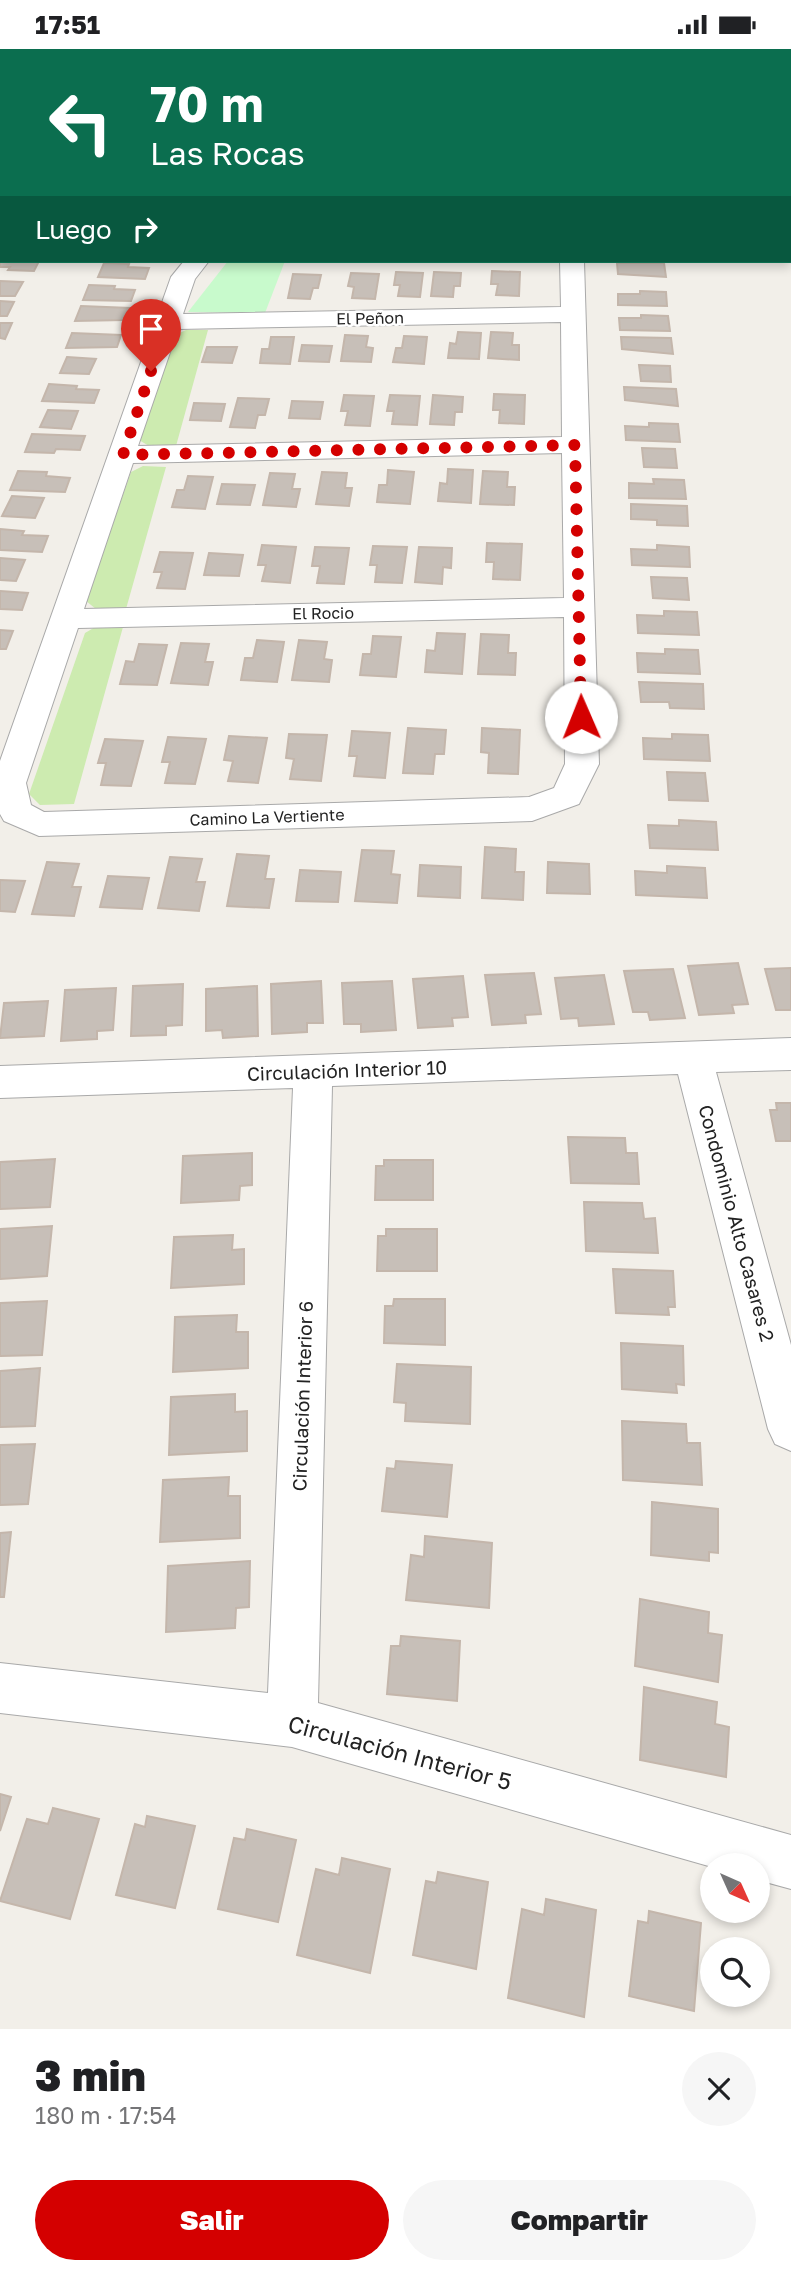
<!DOCTYPE html>
<html lang="es">
<meta charset="utf-8">
<style>
:root{--surface:#fff;--page:#f6f6f6;--text:#202124;--muted:#757577;--accent:#d40000}
body{margin:0;font-family:"Golos Text",sans-serif;background:var(--page);color:var(--text);height:100vh;display:flex;flex-direction:column;font-size:26px;white-space:nowrap}
*{box-sizing:border-box;margin:0}
p{font-size:23px;color:var(--muted)}
.icon{flex:none;width:38px;height:38px;fill:none;stroke:currentColor;stroke-width:2;stroke-linecap:round;stroke-linejoin:round}
.map{position:relative;height:1980px;overflow:hidden}
.side{display:flex;flex-direction:column;background:var(--surface);flex:1}
.side>*{flex:none}
.guide{position:absolute;left:0px;top:0px;width:791px;height:214px;box-shadow:0 4px 10px #0003;background:#0b6e4f;color:#fff;overflow:hidden}
.needle{width:46px;rotate:135deg}
.buttons{position:absolute;left:700px;top:1804px;display:grid;gap:14px}
.buttons a{display:grid;place-items:center;width:70px;height:70px;border-radius:50%;background:var(--surface);box-shadow:0 4px 10px #0003;font-size:35px}
.pin{position:absolute;display:grid;place-items:center;width:60px;height:60px;color:#fff;margin:-72px -30px;border-radius:50% 50% 50% 0;rotate:-45deg;box-shadow:0 0 7px #0007}
.pin .icon{rotate:45deg}
.me{position:absolute;width:77px;margin:-38px;rotate:359deg;stroke-linejoin:round;filter:drop-shadow(0 0 5px #0008)}
.turn{display:flex;align-items:center;gap:24px;height:147px;padding:0 35px;font-size:32px}
.turn .icon{width:91px;height:91px;stroke-width:2.5}
.turn b{display:block;font-size:49px;line-height:60px}
.then{display:flex;align-items:center;height:66px;padding:0 35px;background:#0003;gap:14px;font-size:26px}
.round{display:grid;place-items:center;flex:none;width:74px;height:74px;border-radius:37px;background:var(--page)}
.headline{display:flex;align-items:center;justify-content:space-between;height:119px;padding:0 35px}
h1{font-size:42px;font-weight:800;line-height:52px}
.primary-button{display:flex;gap:14px;margin-top:auto;padding:14px 35px}
.primary-button a{flex:1;height:80px;border-radius:42px;background:var(--accent);color:#fff;font-size:28px;font-weight:800;line-height:80px;text-align:center}
.primary-button a+a{background:var(--page);color:var(--text)}
.status{display:flex;justify-content:space-between;align-items:center;height:49px;padding:0 35px;background:var(--surface);direction:ltr}
.status svg{height:19px;fill:currentColor}
.map>svg:first-child{display:block}
</style>
<div class="status"><b>17:51</b><svg viewBox="0 0 49 12"><path d="M0 12V9h3v3zM5 12V6h3v6zM10 12V3h3v9zM15 12V0h3v12zM26 1h20v11H26zM47 4h2v5h-2z"/></svg></div>
<div class="map">
<svg width="791" height="1980" viewBox="0 0 791 1980">
<rect width="100%" height="100%" fill="#f2efe9"/>
<!-- grass -->
<path fill="#cdebb0" d="M 186,281 L 208,281 L 176,397 L 149,397 L 139,391 L 177,285 Z
M 143,417 L 166,418 L 126,560 L 96,560 L 86,552 L 131,423 Z
M 97,577 L 123,578 L 74,755 L 40,756 L 29,745 L 85,584 Z"/>
<!-- park -->
<path fill="#c8facc" d="M 228,212 L 285,212 L 265,264 L 188,263 Z"/>
<!-- building -->
<path fill="#c7bfb8" stroke="#c4b6ab" stroke-width="2" d="M 0,207 L 2,212 L 39,212 L 34,222 L 8,221 L 10,218 L 0,218 Z
M 104,214 L 129,215 L 128,218 L 149,219 L 145,230 L 98,228 Z
M 617,214 L 664,214 L 666,228 L 618,225 Z
M 492,222 L 520,223 L 519,247 L 496,246 L 498,235 L 491,235 Z
M 396,223 L 423,224 L 420,248 L 398,247 L 400,236 L 394,236 Z
M 434,223 L 461,224 L 460,237 L 454,237 L 453,248 L 431,247 Z
M 351,224 L 379,225 L 375,250 L 352,249 L 354,238 L 348,237 Z
M 293,225 L 321,226 L 318,239 L 313,239 L 310,250 L 288,249 Z
M 0,232 L 23,233 L 15,247 L 0,247 Z
M 89,236 L 115,237 L 114,240 L 135,241 L 131,252 L 83,251 Z
M 640,242 L 666,243 L 667,257 L 618,256 L 618,245 L 640,245 Z
M 0,252 L 14,253 L 7,267 L 0,267 Z
M 81,257 L 130,259 L 125,271 L 75,272 Z
M 641,266 L 668,267 L 670,282 L 620,281 L 619,269 L 641,269 Z
M 0,274 L 12,274 L 5,290 L 0,289 Z
M 458,283 L 481,284 L 479,310 L 448,309 L 450,294 L 456,295 Z
M 491,283 L 513,284 L 512,296 L 519,296 L 519,311 L 488,309 Z
M 72,284 L 121,286 L 117,298 L 66,299 Z
M 345,286 L 368,287 L 366,298 L 373,299 L 371,313 L 341,312 Z
M 404,287 L 427,288 L 424,315 L 393,313 L 396,299 L 402,299 Z
M 271,288 L 294,288 L 290,315 L 260,314 L 262,300 L 269,300 Z
M 621,288 L 671,289 L 673,305 L 622,300 Z
M 302,296 L 332,297 L 329,313 L 299,312 Z
M 207,298 L 237,298 L 232,314 L 202,313 Z
M 67,308 L 96,310 L 89,325 L 60,324 Z
M 639,316 L 670,317 L 671,333 L 641,332 Z
M 49,335 L 77,337 L 76,340 L 99,341 L 94,354 L 42,352 Z
M 624,338 L 676,340 L 678,357 L 625,351 Z
M 494,345 L 525,346 L 524,375 L 499,374 L 500,361 L 493,361 Z
M 344,346 L 374,347 L 370,377 L 345,376 L 348,362 L 341,362 Z
M 390,346 L 420,347 L 417,376 L 392,375 L 394,362 L 387,362 Z
M 433,346 L 463,348 L 462,363 L 455,363 L 454,376 L 430,375 Z
M 238,349 L 269,350 L 265,366 L 258,366 L 255,379 L 230,378 Z
M 292,352 L 323,353 L 320,370 L 289,369 Z
M 194,354 L 225,355 L 221,372 L 190,371 Z
M 48,361 L 78,362 L 71,380 L 40,378 Z
M 649,374 L 678,375 L 680,393 L 626,391 L 625,377 L 649,378 Z
M 32,385 L 85,387 L 80,401 L 56,400 L 54,404 L 25,403 Z
M 642,399 L 675,400 L 677,419 L 644,418 Z
M 448,420 L 473,421 L 471,454 L 438,452 L 440,434 L 447,435 Z
M 388,421 L 414,423 L 410,455 L 377,453 L 379,436 L 387,436 Z
M 18,422 L 47,423 L 46,427 L 70,429 L 65,443 L 10,441 Z
M 483,422 L 508,423 L 507,438 L 515,438 L 514,456 L 480,455 Z
M 322,423 L 347,424 L 345,439 L 352,439 L 349,457 L 316,455 Z
M 270,424 L 295,425 L 292,440 L 300,440 L 296,458 L 263,456 Z
M 188,427 L 213,428 L 205,460 L 172,458 L 177,441 L 184,441 Z
M 653,430 L 684,431 L 686,450 L 629,449 L 629,434 L 654,435 Z
M 222,435 L 255,436 L 250,456 L 217,455 Z
M 12,447 L 44,449 L 35,469 L 2,467 Z
M 631,455 L 687,457 L 688,477 L 657,476 L 657,471 L 631,470 Z
M 0,480 L 24,482 L 22,486 L 48,487 L 42,503 L 0,501 Z
M 487,494 L 522,495 L 520,531 L 493,530 L 494,513 L 486,513 Z
M 262,496 L 296,498 L 290,534 L 262,532 L 266,516 L 258,516 Z
M 657,496 L 689,498 L 690,518 L 632,516 L 631,500 L 657,501 Z
M 373,497 L 407,498 L 402,534 L 375,533 L 377,516 L 370,516 Z
M 315,498 L 349,499 L 344,535 L 317,534 L 320,517 L 312,517 Z
M 419,498 L 452,499 L 451,519 L 443,518 L 442,535 L 415,533 Z
M 160,503 L 193,504 L 185,540 L 157,539 L 162,523 L 154,523 Z
M 209,504 L 243,506 L 239,527 L 204,526 Z
M 0,509 L 25,511 L 16,532 L 0,531 Z
M 651,528 L 687,529 L 689,551 L 653,549 Z
M 0,542 L 28,544 L 22,561 L 0,560 Z
M 664,562 L 697,563 L 699,586 L 638,584 L 637,566 L 664,567 Z
M 0,581 L 13,582 L 6,600 L 0,600 Z
M 437,584 L 465,585 L 462,625 L 425,623 L 427,601 L 435,602 Z
M 481,585 L 509,586 L 508,604 L 516,604 L 515,626 L 478,625 Z
M 373,587 L 401,588 L 396,628 L 360,626 L 363,605 L 371,605 Z
M 257,591 L 284,593 L 277,633 L 241,631 L 245,609 L 253,609 Z
M 299,591 L 327,593 L 324,610 L 332,611 L 329,633 L 292,631 Z
M 181,594 L 209,595 L 205,613 L 213,613 L 208,636 L 171,634 Z
M 139,595 L 167,596 L 157,636 L 120,635 L 126,612 L 134,613 Z
M 665,600 L 698,601 L 700,625 L 638,623 L 637,604 L 665,605 Z
M 639,633 L 703,635 L 704,660 L 670,659 L 669,653 L 641,653 Z
M 408,679 L 446,681 L 444,705 L 435,705 L 433,725 L 403,724 Z
M 482,679 L 520,681 L 518,725 L 488,724 L 489,704 L 481,703 Z
M 352,682 L 390,684 L 385,729 L 354,727 L 357,707 L 349,707 Z
M 289,685 L 327,686 L 321,732 L 290,730 L 294,710 L 286,709 Z
M 672,685 L 708,686 L 710,712 L 644,710 L 643,689 L 672,690 Z
M 229,687 L 267,689 L 258,734 L 228,732 L 233,712 L 224,711 Z
M 168,688 L 206,690 L 195,735 L 165,734 L 170,713 L 162,713 Z
M 105,690 L 143,692 L 131,737 L 101,736 L 106,714 L 98,714 Z
M 667,723 L 705,724 L 708,752 L 669,751 Z
M 679,771 L 716,773 L 718,801 L 650,799 L 648,776 L 679,777 Z
M 485,798 L 516,800 L 515,823 L 524,823 L 523,851 L 482,849 Z
M 362,801 L 394,802 L 391,825 L 400,826 L 397,854 L 355,852 Z
M 237,805 L 269,807 L 265,830 L 274,830 L 269,859 L 227,857 Z
M 170,808 L 202,810 L 196,833 L 205,833 L 199,862 L 158,859 Z
M 47,813 L 79,815 L 72,838 L 81,838 L 74,867 L 32,865 Z
M 548,813 L 589,815 L 590,845 L 547,844 Z
M 420,816 L 461,818 L 460,849 L 418,847 Z
M 667,817 L 705,819 L 707,849 L 636,846 L 635,822 L 667,824 Z
M 300,821 L 341,823 L 338,853 L 296,852 Z
M 108,827 L 149,829 L 142,860 L 100,858 Z
M 0,831 L 25,832 L 15,863 L 0,862 Z
M 738,914 L 748,955 L 732,956 L 734,964 L 699,966 L 688,917 Z
M 791,919 L 791,961 L 776,961 L 765,920 Z
M 673,920 L 685,969 L 650,971 L 648,963 L 633,963 L 624,922 Z
M 534,924 L 541,965 L 525,966 L 526,974 L 492,976 L 485,926 Z
M 604,926 L 614,975 L 579,977 L 578,969 L 561,970 L 555,929 Z
M 463,927 L 468,968 L 452,969 L 453,977 L 418,979 L 413,930 Z
M 321,932 L 323,974 L 307,974 L 307,983 L 272,985 L 271,935 Z
M 392,932 L 396,981 L 361,983 L 361,975 L 344,975 L 342,934 Z
M 183,935 L 182,976 L 166,977 L 166,986 L 131,987 L 133,937 Z
M 257,937 L 258,987 L 223,989 L 222,981 L 206,982 L 206,940 Z
M 116,939 L 113,981 L 97,982 L 97,990 L 61,992 L 65,941 Z
M 48,952 L 44,987 L 0,989 L 4,954 Z
M 776,1054 L 791,1054 L 791,1092 L 776,1092 L 770,1061 L 777,1061 Z
M 568,1088 L 625,1089 L 626,1104 L 637,1104 L 639,1135 L 571,1134 Z
M 252,1104 L 252,1136 L 240,1137 L 239,1151 L 181,1154 L 183,1107 Z
M 55,1110 L 50,1158 L 0,1160 L 0,1113 Z
M 384,1111 L 433,1111 L 433,1151 L 375,1151 L 376,1117 L 384,1117 Z
M 584,1153 L 642,1154 L 644,1170 L 655,1169 L 658,1204 L 586,1202 Z
M 52,1177 L 47,1227 L 0,1230 L 0,1180 Z
M 386,1180 L 437,1180 L 437,1222 L 377,1222 L 378,1187 L 386,1187 Z
M 233,1186 L 232,1201 L 244,1200 L 244,1235 L 171,1239 L 174,1188 Z
M 613,1220 L 673,1222 L 675,1258 L 668,1258 L 669,1266 L 616,1264 Z
M 394,1250 L 445,1250 L 445,1296 L 384,1294 L 385,1257 L 393,1257 Z
M 47,1252 L 42,1306 L 0,1307 L 0,1254 Z
M 237,1266 L 236,1283 L 248,1283 L 248,1319 L 173,1323 L 175,1268 Z
M 621,1294 L 683,1297 L 684,1336 L 676,1335 L 677,1344 L 622,1340 Z
M 397,1315 L 471,1318 L 470,1375 L 405,1372 L 406,1354 L 394,1353 Z
M 40,1319 L 35,1377 L 0,1378 L 0,1322 Z
M 235,1345 L 235,1363 L 247,1362 L 247,1402 L 169,1406 L 171,1348 Z
M 622,1372 L 686,1375 L 687,1394 L 700,1394 L 702,1436 L 623,1431 Z
M 35,1395 L 28,1455 L 0,1456 L 0,1396 Z
M 396,1412 L 452,1416 L 447,1468 L 382,1462 L 387,1419 L 395,1420 Z
M 229,1428 L 228,1447 L 240,1447 L 240,1489 L 160,1493 L 163,1431 Z
M 652,1453 L 718,1460 L 718,1504 L 709,1503 L 709,1512 L 651,1506 Z
M 11,1483 L 4,1548 L 0,1548 L 0,1484 Z
M 425,1487 L 492,1494 L 489,1559 L 406,1551 L 411,1506 L 424,1508 Z
M 250,1512 L 249,1558 L 236,1559 L 235,1579 L 166,1583 L 168,1517 Z
M 640,1550 L 709,1563 L 708,1584 L 722,1586 L 718,1633 L 635,1617 Z
M 401,1587 L 460,1592 L 457,1652 L 387,1645 L 391,1597 L 400,1597 Z
M 644,1638 L 717,1653 L 715,1675 L 729,1678 L 726,1728 L 640,1711 Z
M 0,1745 L 11,1748 L 0,1782 Z
M 53,1759 L 99,1770 L 70,1870 L 0,1852 L 27,1770 L 48,1775 Z
M 147,1767 L 195,1777 L 175,1859 L 116,1846 L 135,1775 L 145,1778 Z
M 247,1780 L 296,1791 L 278,1873 L 218,1860 L 234,1789 L 245,1791 Z
M 342,1809 L 390,1820 L 370,1924 L 297,1906 L 316,1820 L 339,1826 Z
M 438,1823 L 488,1833 L 476,1920 L 413,1906 L 426,1832 L 436,1834 Z
M 546,1850 L 596,1861 L 584,1968 L 508,1949 L 522,1860 L 544,1866 Z
M 649,1862 L 701,1874 L 694,1962 L 629,1947 L 638,1872 L 648,1874 Z"/>
<g fill="none" stroke-linecap="round" stroke-linejoin="round">
<!-- minor casing -->
<g stroke="#a9a9a9" stroke-width="2">
<path id="minor" d="M 407,0 L 427,0 L 427,2 L 407,2 Z
M 0,34 L 2,34 L 2,46 L 0,46 Z
M 0,152 L 2,152 L 2,166 L 0,166 Z
M 184,212 L 209,212 L 195,230 L 183,265 L 561,258 L 560,212 L 584,212 L 599,715 L 579,755 L 532,772 L 39,787 L 4,772 L 0,765 L 0,712 L 171,228 ZM 561,273 L 562,388 L 138,397 L 178,280 ZM 562,404 L 564,549 L 84,560 L 133,414 ZM 564,568 L 565,715 L 554,739 L 529,748 L 44,763 L 31,756 L 26,734 L 78,579 Z
M 791,989 L 791,1021 L 716,1023 L 791,1296 L 791,1402 L 775,1395 L 768,1380 L 678,1025 L 332,1037 L 318,1654 L 791,1786 L 791,1840 L 758,1831 L 758,1816 L 712,1818 L 292,1698 L 0,1664 L 0,1614 L 268,1644 L 293,1039 L 0,1049 L 0,1017 Z"/>
</g>
<!-- minor -->
<use href="#minor" fill="#fff" fill-rule="evenodd"/>
</g>
<g fill="none" stroke-linecap="round" stroke-linejoin="round">
<!-- route -->
<path stroke="#d40000" stroke-width="12" stroke-dasharray="0 21.6" d="M 151,322 L 123,406 L 575,396 L 581,668"/>
</g>
<g text-anchor="middle" dominant-baseline="central" stroke-width="5" stroke-linejoin="round" paint-order="stroke">
<!-- far-street labels -->
<g font-size="16" fill="#222" stroke="#fff">
<text transform="translate(370 269) rotate(-1)">El Peñon</text>
<text transform="translate(323 564) rotate(-1)">El Rocio</text>
<text transform="translate(267 768) rotate(-2)">Camino La Vertiente</text>
</g>
<!-- street labels -->
<g font-size="19" fill="#222" stroke="#fff">
<text transform="translate(347 1021) rotate(-2)">Circulación Interior 10</text>
<text transform="translate(737 1174) rotate(75)">Condominio Alto Casares 2</text>
<text transform="translate(302 1347) rotate(-88)">Circulación Interior 6</text>
</g>
<!-- near-street labels -->
<g font-size="23" fill="#222" stroke="#fff">
<text transform="translate(400 1703) rotate(15)">Circulación Interior 5</text>
</g>
</g>
</svg>
<div class="buttons">
<a><svg class="needle" viewBox="-14 -14 28 28"><path d="M0-13l5 13h-10z" fill="#e53935"/><path d="M0 13l5-13h-10z" fill="#757577"/></svg></a>
<a><svg class="icon" aria-label="search" viewBox="0 0 24 24"><circle cx="10" cy="10" r="6"/><path d="M15 15l6 6"/></svg></a>
</div>
<div class="pin" style="left:151px;top:322px;background:#d93025"><svg class="icon" aria-label="arrive" viewBox="0 0 24 24"><path d="M6 21V4h12l-3 4 3 4H6"/></svg></div>
<svg class="me" style="left:581px;top:668px" viewBox="-20 -20 40 40"><circle r="19" fill="#fff"/><path d="M0-13L10 11 0 6-10 11z" fill="#d40000"/></svg>
<div class="guide">
<div class="turn"><svg class="icon" aria-label="left" viewBox="0 0 24 24"><path d="M17 20v-9H6M10 6l-5 5 5 5"/></svg><div><b>70 m</b>Las Rocas</div></div>
<div class="then">Luego<svg class="icon" aria-label="right" viewBox="0 0 24 24"><path d="M7 20v-9h11M14 6l5 5-5 5"/></svg></div>
</div>
</div>
<section class="side">
<div class="headline"><div><h1>3 min</h1><p>180 m · 17:54</p></div><a class="round"><svg class="icon" aria-label="close" viewBox="0 0 24 24"><path d="M6 6l12 12M18 6L6 18"/></svg></a></div>
<div class="primary-button"><a>Salir</a><a>Compartir</a></div>
</section>
